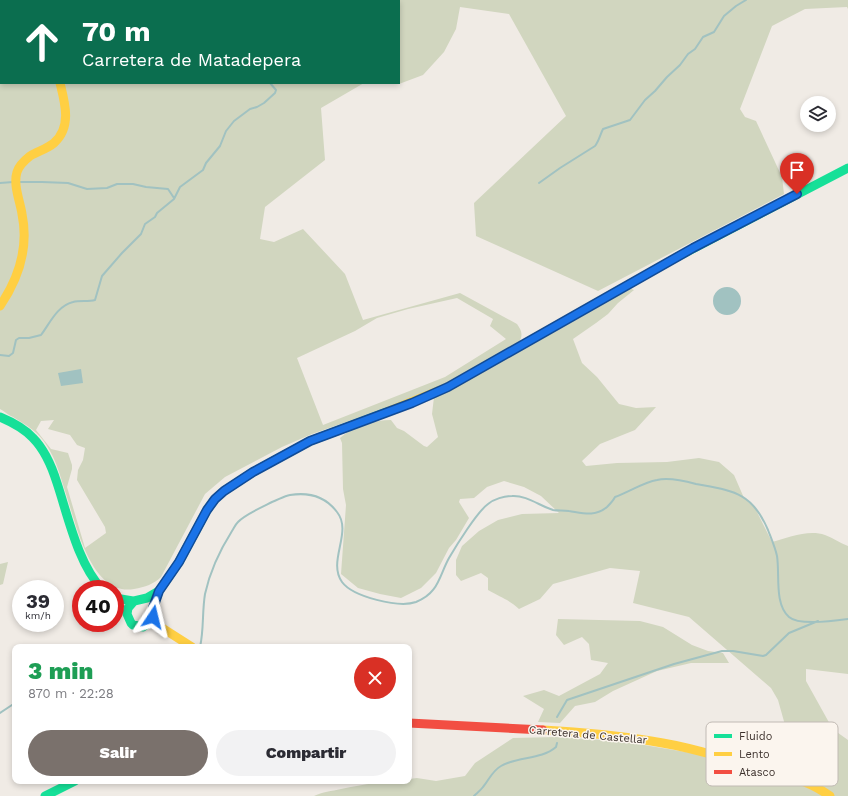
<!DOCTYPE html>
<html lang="es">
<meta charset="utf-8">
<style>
:root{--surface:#fff;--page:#f2f2f3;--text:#2b2b33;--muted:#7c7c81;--accent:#7a716c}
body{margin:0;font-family:"Work Sans",sans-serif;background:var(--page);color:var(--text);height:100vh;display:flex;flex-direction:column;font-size:15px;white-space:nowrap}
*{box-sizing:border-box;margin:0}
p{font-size:13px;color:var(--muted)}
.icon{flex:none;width:22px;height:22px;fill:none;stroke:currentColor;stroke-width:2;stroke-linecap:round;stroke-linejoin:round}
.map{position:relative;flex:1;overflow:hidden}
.details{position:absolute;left:12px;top:644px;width:400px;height:140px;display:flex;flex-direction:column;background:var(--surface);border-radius:8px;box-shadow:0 2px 6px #0003}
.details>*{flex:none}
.hud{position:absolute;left:0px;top:0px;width:400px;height:84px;box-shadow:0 2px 6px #0003;background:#0b6e4f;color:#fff;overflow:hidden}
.fabs{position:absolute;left:800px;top:96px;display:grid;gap:8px}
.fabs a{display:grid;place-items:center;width:36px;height:36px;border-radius:50%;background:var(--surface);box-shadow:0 2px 6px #0003;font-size:20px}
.speed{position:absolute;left:12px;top:580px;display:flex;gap:8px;font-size:20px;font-weight:700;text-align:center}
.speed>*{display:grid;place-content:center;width:52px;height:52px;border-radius:50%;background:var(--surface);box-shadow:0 2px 6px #0003;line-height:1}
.speed small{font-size:10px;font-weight:400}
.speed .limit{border:6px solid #d22;background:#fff;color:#111}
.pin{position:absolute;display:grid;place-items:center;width:34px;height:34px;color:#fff;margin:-41px -17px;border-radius:50% 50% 50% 0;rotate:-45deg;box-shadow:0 0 4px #0007}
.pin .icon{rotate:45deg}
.me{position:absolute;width:44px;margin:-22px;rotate:10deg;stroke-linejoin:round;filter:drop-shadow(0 0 3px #0008)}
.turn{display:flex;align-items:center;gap:14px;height:84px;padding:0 16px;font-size:18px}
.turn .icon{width:52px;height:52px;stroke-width:2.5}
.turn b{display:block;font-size:28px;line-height:34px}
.round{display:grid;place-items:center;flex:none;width:42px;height:42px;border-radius:21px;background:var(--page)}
.overview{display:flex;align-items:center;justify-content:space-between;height:68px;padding:0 16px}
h1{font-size:24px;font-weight:800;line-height:30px;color:#1e9e55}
.action{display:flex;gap:8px;margin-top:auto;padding:8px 16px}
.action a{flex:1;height:46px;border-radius:24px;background:var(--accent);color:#fff;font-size:16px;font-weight:800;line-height:46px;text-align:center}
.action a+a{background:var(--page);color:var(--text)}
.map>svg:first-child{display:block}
</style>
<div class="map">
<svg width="848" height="796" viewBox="0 0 848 796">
<rect width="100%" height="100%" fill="#f0ebe5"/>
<!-- green -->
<path fill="#d1d6bf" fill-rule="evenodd" d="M 0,0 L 848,0 L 848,9 L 847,7 L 805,9 L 772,26 L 740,109 L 745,117 L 756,121 L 782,177 L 784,194 L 598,291 L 476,236 L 474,203 L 566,116 L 509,14 L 460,7 L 456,29 L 444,52 L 423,75 L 399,84 L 397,83 L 399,83 L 399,1 L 1,1 L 1,83 L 364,83 L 321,108 L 325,160 L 265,207 L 260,239 L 274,242 L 303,229 L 345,274 L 363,320 L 460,293 L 517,324 C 522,331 523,335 519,343 L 444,384 L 395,405 L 312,434 L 282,447 L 225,477 L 205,494 L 161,577 C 154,584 145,587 134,589 C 89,597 75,518 64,488 C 60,474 55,458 47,446 C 39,432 26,425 13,417 C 8,415 4,411 0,409 ZM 457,298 L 493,319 L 490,326 L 506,339 L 445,377 L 323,425 L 297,358 L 355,331 L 377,318 L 408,309 ZM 54,420 L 48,429 L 70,435 L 77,445 L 85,448 L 83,460 L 78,470 L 77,480 L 105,527 L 106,533 L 85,548 L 67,487 L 72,469 L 72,465 L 68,453 L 51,449 L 36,430 L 41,421 Z
M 627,287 L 634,290 L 618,303 L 608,314 L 596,323 L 573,339 L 582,363 L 597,377 L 619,404 L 636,408 L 656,407 L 635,430 L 600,444 L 582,461 L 586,466 L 617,463 L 667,462 L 699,458 L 719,462 L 734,475 L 744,498 L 755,508 L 772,542 C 788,538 808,529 825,535 C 833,538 840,543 848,546 L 848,674 L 806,669 L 806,681 L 831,726 L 834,730 L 848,740 L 848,796 L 314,796 C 322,792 332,791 341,789 C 364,784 386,781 409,781 L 409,779 L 417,778 L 436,781 L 465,776 L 475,763 L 513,738 L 556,737 L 620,741 L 698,754 L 802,780 L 809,776 L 794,757 L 778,700 L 771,688 L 689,617 L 633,603 L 640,571 L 610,568 L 553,584 L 540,599 L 519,609 C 508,599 500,597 488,590 L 488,578 L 481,573 L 461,581 L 456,575 L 456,560 L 462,546 L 479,531 L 498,520 L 522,514 L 559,513 L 541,496 L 524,487 L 504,481 L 487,487 L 474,498 L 460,499 L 459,502 L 469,518 L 456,540 L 449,548 L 436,573 L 421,588 L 401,598 L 380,594 L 358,588 L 341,574 L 346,505 L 343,489 L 342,443 L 340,438 C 352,427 374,420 391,420 L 397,428 L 404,431 L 424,446 L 427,447 L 438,437 L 432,414 L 434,397 Z
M 8,562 L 3,584 L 0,585 L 0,564 Z
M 558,619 L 640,621 L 663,627 L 692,645 L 708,651 L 723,653 L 729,663 L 691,663 L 657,671 L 613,691 L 595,702 L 575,706 L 560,723 L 538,722 L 544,709 L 523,696 L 544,690 L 559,696 L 600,674 L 608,663 L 591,660 L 589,644 L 582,637 L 564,645 L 556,635 Z"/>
<!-- water -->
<path fill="#a1c2c1" d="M713 301a14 14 0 1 1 28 0a14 14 0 1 1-28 0Z
M 81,369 L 83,383 L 61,386 L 58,373 Z"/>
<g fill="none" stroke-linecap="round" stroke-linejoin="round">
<!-- stream -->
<path stroke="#a1c2c1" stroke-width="2" d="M 310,1 L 311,0
M 19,182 L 42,182 L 68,183 L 87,189 L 107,188 L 117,184 L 133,184 L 146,187 L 168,189 L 174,198
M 0,183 L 13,182
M 539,183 L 560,168 L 595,146 C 599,141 600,135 603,129 L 630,120 L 645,100 L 655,91 L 667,77 L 680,65 L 688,54 L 695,49 L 703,37 L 714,32 L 724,16 L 736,6 L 746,0
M 0,355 L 9,356 L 13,353 L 16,340 L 19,338 L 29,338 L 41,335 C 50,323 57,306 73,302 C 80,300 88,302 95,300 L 102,276 L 122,253 L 141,234 L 145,224 L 155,217 L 157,213 L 174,199 L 180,187 L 203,170 L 206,163 L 220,146 L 226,131 L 234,121 L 250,109 L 257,107 L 264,103 L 275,93 L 276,90 L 270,83
M 200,647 C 204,630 202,612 205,594 C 210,571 220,550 232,531 C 234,528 235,525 238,522 C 244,515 262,507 272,502 C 278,500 284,496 290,495 C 309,492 325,496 337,512 C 353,532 327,561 342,582 C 353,597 399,608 416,602 C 439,593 439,576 449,558 C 456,546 477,512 488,504 C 494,499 504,496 512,496 C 526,495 540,506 553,510 C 558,511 564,510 569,511 C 583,513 595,517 607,507 C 610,504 613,501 615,497 C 629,492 644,482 657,480 C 669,477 685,481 696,484 C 733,491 752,492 768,530 C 771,538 775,547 777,556 C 780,574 774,604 789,617 C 799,626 834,621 848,619
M 0,713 L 15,703
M 557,717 L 567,700 L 674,664 L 722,651 L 733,651 L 763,656 L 766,655 L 789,633 L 818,621
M 474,796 C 477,793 480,791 483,787 C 489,780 492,771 501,766 C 518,756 541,760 556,747 L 557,743"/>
<!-- fast -->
<path stroke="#16e098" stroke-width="9" d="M 677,257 L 848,168
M 0,417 C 12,422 24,428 33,438 C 45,450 52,467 57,483 C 68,516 78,564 102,589
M 159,591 L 147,598 L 134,601 L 128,608 L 127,614 L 131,623 L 133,625 L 143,627 L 151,621 L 153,617 L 153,608 L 159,591 L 179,562 L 207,510 L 215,499 L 224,491 L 253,472 L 310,441 L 387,412
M 115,598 L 133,601
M 45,796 L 75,781"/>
<!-- slow -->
<path stroke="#ffcf43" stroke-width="9" d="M 41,0 L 42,1
M 0,306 C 19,278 29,248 22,214 C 20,201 13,185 17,172 C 19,165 25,160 30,156 C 38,151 47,149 54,143 C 72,127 65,103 60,83
M 387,412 L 448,387 L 677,257
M 153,616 L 159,626 L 192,647
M 543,730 C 579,732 615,735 651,741 C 685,746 718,756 751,766 C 779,773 806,779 830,796"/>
<!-- jam -->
<path stroke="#f24e42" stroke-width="9" d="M 409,723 L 543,730"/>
</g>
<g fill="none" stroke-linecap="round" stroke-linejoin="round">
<!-- route casing -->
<g stroke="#114b97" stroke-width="10">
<path id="route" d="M 153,617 L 153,608 L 159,591 L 179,562 L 207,510 L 215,499 L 224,491 L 253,472 L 310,441 L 412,403 L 448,387 L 693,248 L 797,194"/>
</g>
<!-- route -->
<use href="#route" stroke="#1a73e8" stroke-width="7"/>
</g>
<g text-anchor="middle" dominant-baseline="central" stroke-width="3" stroke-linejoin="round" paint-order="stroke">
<!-- street labels -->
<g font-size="11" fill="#3b302b" stroke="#fbf5ee">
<text transform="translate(588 735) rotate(5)">Carretera de Castellar</text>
</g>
</g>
<!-- legend -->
<rect x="706" y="722" width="132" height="64" rx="6" fill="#fbf5ee" stroke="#c1bab4" stroke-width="1"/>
<rect x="714" y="734" width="18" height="4" fill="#16e098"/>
<rect x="714" y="752" width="18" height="4" fill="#ffcf43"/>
<rect x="714" y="770" width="18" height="4" fill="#f24e42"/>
<g font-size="11" fill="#3b302b">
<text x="739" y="740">Fluido</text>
<text x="739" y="758">Lento</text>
<text x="739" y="776">Atasco</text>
</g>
</svg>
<div class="fabs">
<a><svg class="icon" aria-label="layers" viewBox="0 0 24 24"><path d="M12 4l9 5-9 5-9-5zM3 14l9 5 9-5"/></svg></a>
</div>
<div class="speed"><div>39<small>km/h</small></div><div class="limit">40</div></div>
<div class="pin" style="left:797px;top:194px;background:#d93025"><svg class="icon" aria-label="arrive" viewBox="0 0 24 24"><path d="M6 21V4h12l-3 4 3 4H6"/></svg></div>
<svg class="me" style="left:153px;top:617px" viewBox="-20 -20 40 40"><path d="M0-17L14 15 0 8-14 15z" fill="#1a73e8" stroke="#fff" stroke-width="4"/></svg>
<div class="hud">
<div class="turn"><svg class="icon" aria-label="ahead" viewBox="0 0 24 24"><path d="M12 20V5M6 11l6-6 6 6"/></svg><div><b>70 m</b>Carretera de Matadepera</div></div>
</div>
<section class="details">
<div class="overview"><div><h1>3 min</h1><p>870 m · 22:28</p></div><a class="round" style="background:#d93025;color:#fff"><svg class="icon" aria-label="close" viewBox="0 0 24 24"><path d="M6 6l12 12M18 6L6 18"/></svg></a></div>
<div class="action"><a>Salir</a><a>Compartir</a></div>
</section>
</div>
